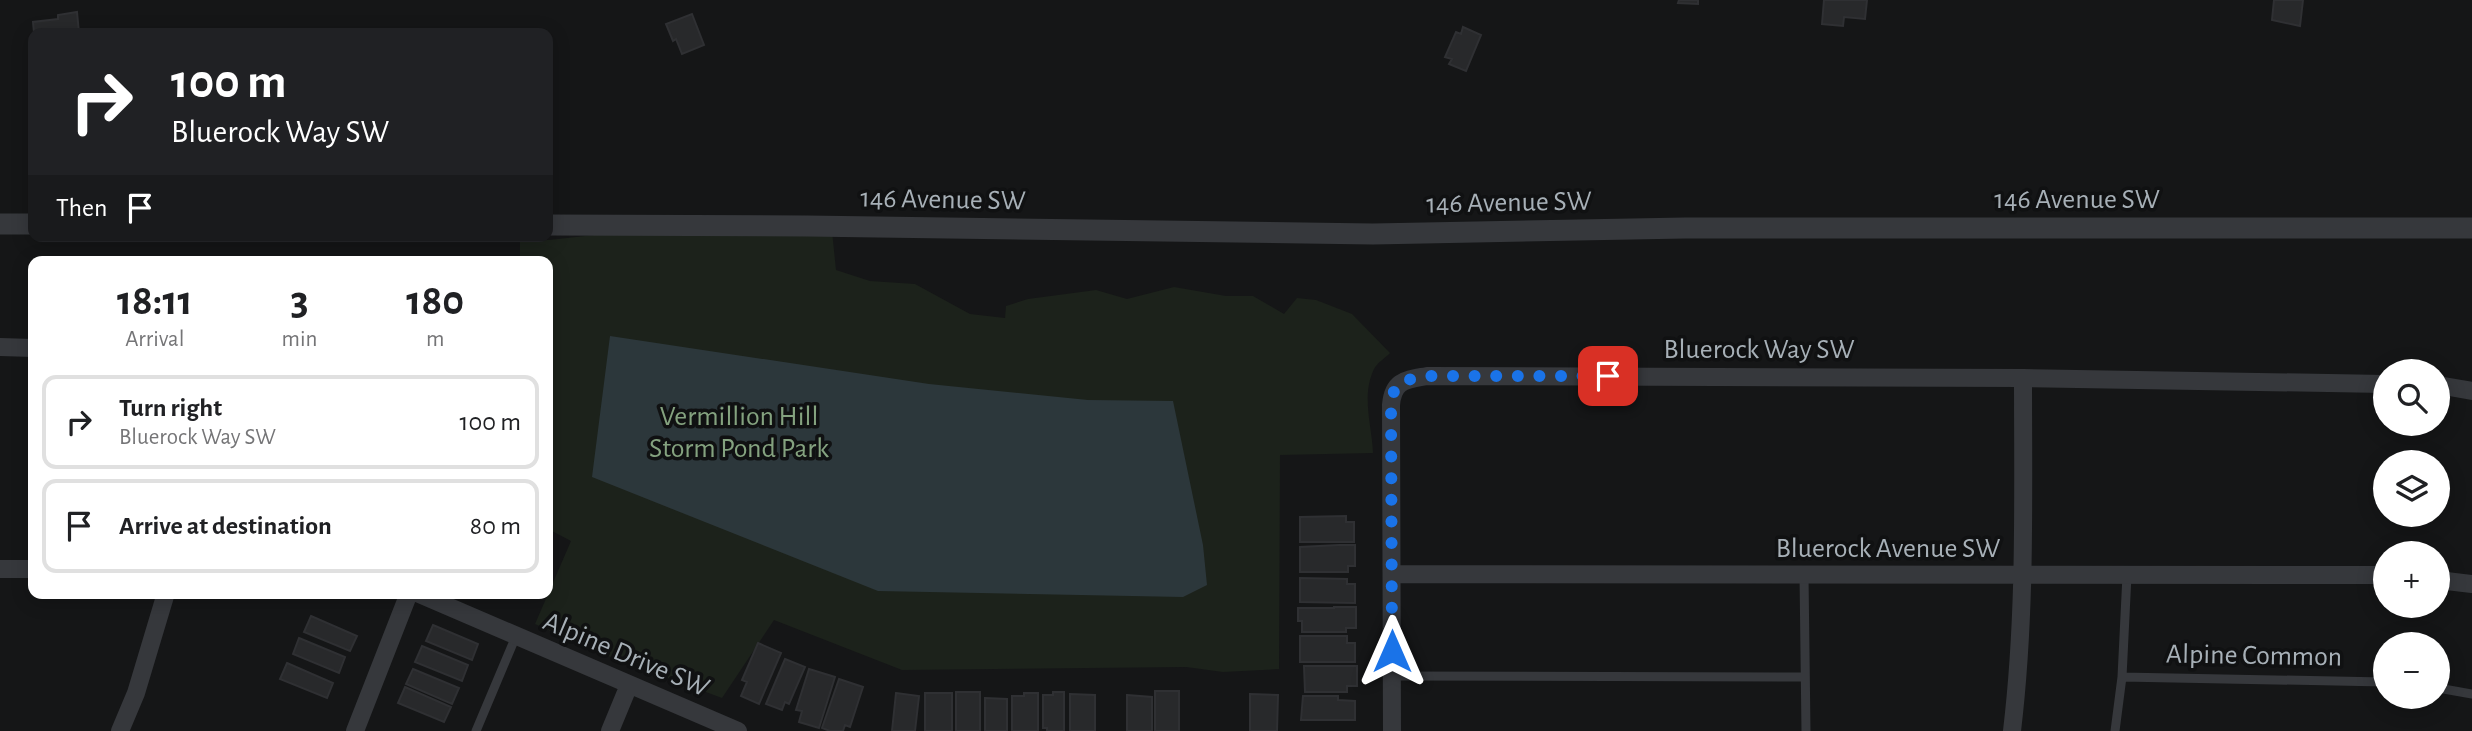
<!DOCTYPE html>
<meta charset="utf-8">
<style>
:root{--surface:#fff;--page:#f6f6f6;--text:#202124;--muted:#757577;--line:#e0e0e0}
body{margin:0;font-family:"Alegreya Sans",sans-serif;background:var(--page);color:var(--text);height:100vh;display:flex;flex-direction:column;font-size:26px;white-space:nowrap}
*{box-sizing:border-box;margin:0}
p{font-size:23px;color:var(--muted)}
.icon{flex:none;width:38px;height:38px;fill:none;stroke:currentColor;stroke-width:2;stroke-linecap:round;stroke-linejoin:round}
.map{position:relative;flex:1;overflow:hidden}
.details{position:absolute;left:28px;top:256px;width:525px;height:343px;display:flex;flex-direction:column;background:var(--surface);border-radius:14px;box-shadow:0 4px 18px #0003}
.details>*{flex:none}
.guide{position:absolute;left:28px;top:28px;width:525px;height:214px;border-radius:14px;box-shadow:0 4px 18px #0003;background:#202124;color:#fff;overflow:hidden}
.controls{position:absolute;left:2373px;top:359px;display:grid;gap:14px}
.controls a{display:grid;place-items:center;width:77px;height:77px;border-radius:50%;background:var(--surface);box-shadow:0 4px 18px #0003;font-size:35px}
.pin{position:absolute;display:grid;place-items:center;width:60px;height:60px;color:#fff;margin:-30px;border-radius:14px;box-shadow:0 4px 10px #0006}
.me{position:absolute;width:77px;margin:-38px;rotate:0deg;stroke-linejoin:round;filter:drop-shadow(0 0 5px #0008)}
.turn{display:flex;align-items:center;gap:24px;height:147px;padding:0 28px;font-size:32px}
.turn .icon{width:91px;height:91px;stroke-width:2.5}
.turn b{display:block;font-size:49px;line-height:60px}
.then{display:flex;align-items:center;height:66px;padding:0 28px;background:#0003;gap:14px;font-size:26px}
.eta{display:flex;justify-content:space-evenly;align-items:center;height:119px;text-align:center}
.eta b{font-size:42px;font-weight:600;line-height:49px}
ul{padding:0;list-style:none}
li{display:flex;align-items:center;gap:21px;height:94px;margin:0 14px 10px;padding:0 14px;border:4px solid var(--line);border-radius:14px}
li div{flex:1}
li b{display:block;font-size:26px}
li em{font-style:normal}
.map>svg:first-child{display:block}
</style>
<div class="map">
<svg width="2472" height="731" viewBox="0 0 2472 731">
<rect width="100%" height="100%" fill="#151617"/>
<!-- green -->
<path fill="#1c221b" d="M 832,231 L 836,270 L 870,281 L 915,284 L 970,314 L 1005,318 L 1006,306 L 1028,299 L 1096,290 L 1127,299 L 1174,287 L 1226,296 L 1253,296 L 1284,314 L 1297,298 L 1316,300 L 1352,314 L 1390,353 C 1385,358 1377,363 1374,369 C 1361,396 1372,425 1373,453 L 1280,455 L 1279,669 L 1223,672 L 1186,667 L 902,670 L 774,620 L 722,698 L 600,653 L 535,624 L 571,541 L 548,529 L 548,261 L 520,261 L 520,239 L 549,240 L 612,233 Z"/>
<!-- water -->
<path fill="#2c373b" d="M 610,336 L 929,384 L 1088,400 L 1173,401 L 1203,545 L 1207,585 L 1183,597 L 878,591 L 592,477 Z"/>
<!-- building -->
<path fill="#28292b" stroke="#2f3033" stroke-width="2" d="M 1679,0 L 1698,0 L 1698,4 L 1678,3 Z
M 1824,0 L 1867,0 L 1865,19 L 1844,17 L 1843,26 L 1822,24 Z
M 2274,0 L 2303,0 L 2300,26 L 2272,20 Z
M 77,12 L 79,33 L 34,33 L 33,22 L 58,19 L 58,15 Z
M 692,14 L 704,45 L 682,54 L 676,39 L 673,41 L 666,24 Z
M 1463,27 L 1481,35 L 1466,71 L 1449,64 L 1452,59 L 1445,57 L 1456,32 L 1461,34 Z
M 1346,516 L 1346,522 L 1354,522 L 1354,542 L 1300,542 L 1300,517 Z
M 1339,545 L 1355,545 L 1355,566 L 1348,566 L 1348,572 L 1300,572 L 1300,547 Z
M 1300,578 L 1347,579 L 1347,584 L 1355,584 L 1355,603 L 1300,602 Z
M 1334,607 L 1356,607 L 1356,628 L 1346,628 L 1346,632 L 1302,632 L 1302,621 L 1298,621 L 1298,608 L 1334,608 Z
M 311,616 L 357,636 L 350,651 L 304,632 Z
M 433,625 L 478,644 L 472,660 L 426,641 Z
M 1300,636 L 1347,636 L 1347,643 L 1355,643 L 1355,662 L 1300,662 Z
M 299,638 L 345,657 L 339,673 L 293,654 Z
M 758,643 L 781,653 L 759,704 L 741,696 L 747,682 L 742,680 Z
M 422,646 L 468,665 L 462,681 L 415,662 Z
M 785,659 L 805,667 L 789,704 L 785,702 L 782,710 L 766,704 Z
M 287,663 L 333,683 L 327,698 L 280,679 Z
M 1304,666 L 1357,666 L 1357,686 L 1347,686 L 1347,692 L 1305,692 Z
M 413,669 L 459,688 L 452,704 L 406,684 Z
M 809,669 L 835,677 L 819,728 L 799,722 L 802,711 L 796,710 Z
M 839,679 L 863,687 L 850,727 L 845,725 L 843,731 L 830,731 L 822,728 Z
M 405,687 L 451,707 L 444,722 L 398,703 Z
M 1155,691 L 1179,691 L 1179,731 L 1155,731 Z
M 956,692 L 980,692 L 980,731 L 956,731 Z
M 1053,692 L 1064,692 L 1064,731 L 1047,731 L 1047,728 L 1043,728 L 1043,695 L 1053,695 Z
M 896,693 L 919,696 L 915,731 L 892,731 Z
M 925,693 L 952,693 L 952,731 L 925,731 Z
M 1024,693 L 1038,693 L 1038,731 L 1012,731 L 1012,696 L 1024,696 Z
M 1070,694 L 1095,695 L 1095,731 L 1070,731 Z
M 1250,694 L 1278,695 L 1277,731 L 1250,731 Z
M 1127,695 L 1152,697 L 1152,731 L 1127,731 Z
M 1303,696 L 1338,696 L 1338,700 L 1355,701 L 1355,720 L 1301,720 Z
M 985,698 L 1007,699 L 1007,731 L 985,731 Z"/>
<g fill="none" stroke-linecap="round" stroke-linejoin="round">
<!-- service -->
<path stroke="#36383c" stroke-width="9" d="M 1804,575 L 1806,731
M 1392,676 L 1805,677
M 2122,677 L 2385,682
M 2438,688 L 2472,694
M 476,731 L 516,636
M 2115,731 L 2122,677 L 2127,575"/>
<!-- minor -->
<path stroke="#36383c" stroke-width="18" d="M 0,347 L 33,348
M 2438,385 L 2472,391
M 0,569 L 33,569
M 1392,574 L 2385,575
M 2438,580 L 2472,584
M 417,593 L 738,731
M 120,731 L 136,693 L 166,593
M 355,731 L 409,593
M 610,731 L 629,685
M 1392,731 L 1391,405 C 1393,380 1406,380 1427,376 L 2023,378 L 2385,384
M 2012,731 C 2026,614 2023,496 2023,378"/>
<!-- tertiary -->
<path stroke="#36383c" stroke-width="21" d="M 0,224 L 33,224
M 548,225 L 807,226 L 1373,234 L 1685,228 L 2472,228"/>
</g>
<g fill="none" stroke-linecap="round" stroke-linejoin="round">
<!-- route -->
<path stroke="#1a73e8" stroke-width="12" stroke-dasharray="0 21.6" d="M 1392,651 L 1391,405 C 1393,380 1406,380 1427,376 L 1608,376"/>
</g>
<g text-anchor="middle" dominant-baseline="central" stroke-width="7" stroke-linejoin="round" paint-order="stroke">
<!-- street labels -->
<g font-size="28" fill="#a7b0b7" stroke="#101112">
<text transform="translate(943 200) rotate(1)">146 Avenue SW</text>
<text x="2077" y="200">146 Avenue SW</text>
<text transform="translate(1509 203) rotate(-1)">146 Avenue SW</text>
<text x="1759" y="350">Bluerock Way SW</text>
<text x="1888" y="549">Bluerock Avenue SW</text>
<text transform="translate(626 655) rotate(23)">Alpine Drive SW</text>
<text transform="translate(2254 656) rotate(1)">Alpine Common</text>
</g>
<!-- park labels -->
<g font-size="28" fill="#84a27f" stroke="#101112">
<text x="739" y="417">Vermillion Hill<tspan x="739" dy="32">Storm Pond Park</tspan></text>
</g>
</g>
</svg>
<div class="controls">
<a><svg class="icon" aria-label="search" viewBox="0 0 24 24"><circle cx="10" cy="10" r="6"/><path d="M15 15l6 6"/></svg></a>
<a><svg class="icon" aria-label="layers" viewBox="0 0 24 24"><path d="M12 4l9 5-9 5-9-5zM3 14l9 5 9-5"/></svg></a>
<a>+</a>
<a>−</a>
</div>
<div class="pin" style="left:1608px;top:376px;background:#d93025"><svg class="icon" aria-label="arrive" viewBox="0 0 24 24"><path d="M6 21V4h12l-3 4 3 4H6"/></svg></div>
<svg class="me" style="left:1392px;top:651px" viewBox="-20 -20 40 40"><path d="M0-17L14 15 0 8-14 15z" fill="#1a73e8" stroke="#fff" stroke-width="4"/></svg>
<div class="guide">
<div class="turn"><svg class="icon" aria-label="right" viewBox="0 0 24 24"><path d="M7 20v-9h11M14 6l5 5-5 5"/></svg><div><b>100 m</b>Bluerock Way SW</div></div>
<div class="then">Then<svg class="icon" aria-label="arrive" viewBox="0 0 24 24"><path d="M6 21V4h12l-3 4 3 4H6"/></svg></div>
</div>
<section class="details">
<div class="eta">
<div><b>18:11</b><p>Arrival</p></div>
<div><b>3</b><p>min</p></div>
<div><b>180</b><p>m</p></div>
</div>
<ul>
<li><svg class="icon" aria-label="right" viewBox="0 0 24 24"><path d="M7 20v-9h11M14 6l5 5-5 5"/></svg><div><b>Turn right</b><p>Bluerock Way SW</p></div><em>100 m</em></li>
<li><svg class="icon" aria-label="arrive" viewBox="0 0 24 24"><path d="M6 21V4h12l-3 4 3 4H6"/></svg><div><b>Arrive at destination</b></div><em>80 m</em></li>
</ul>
</section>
</div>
